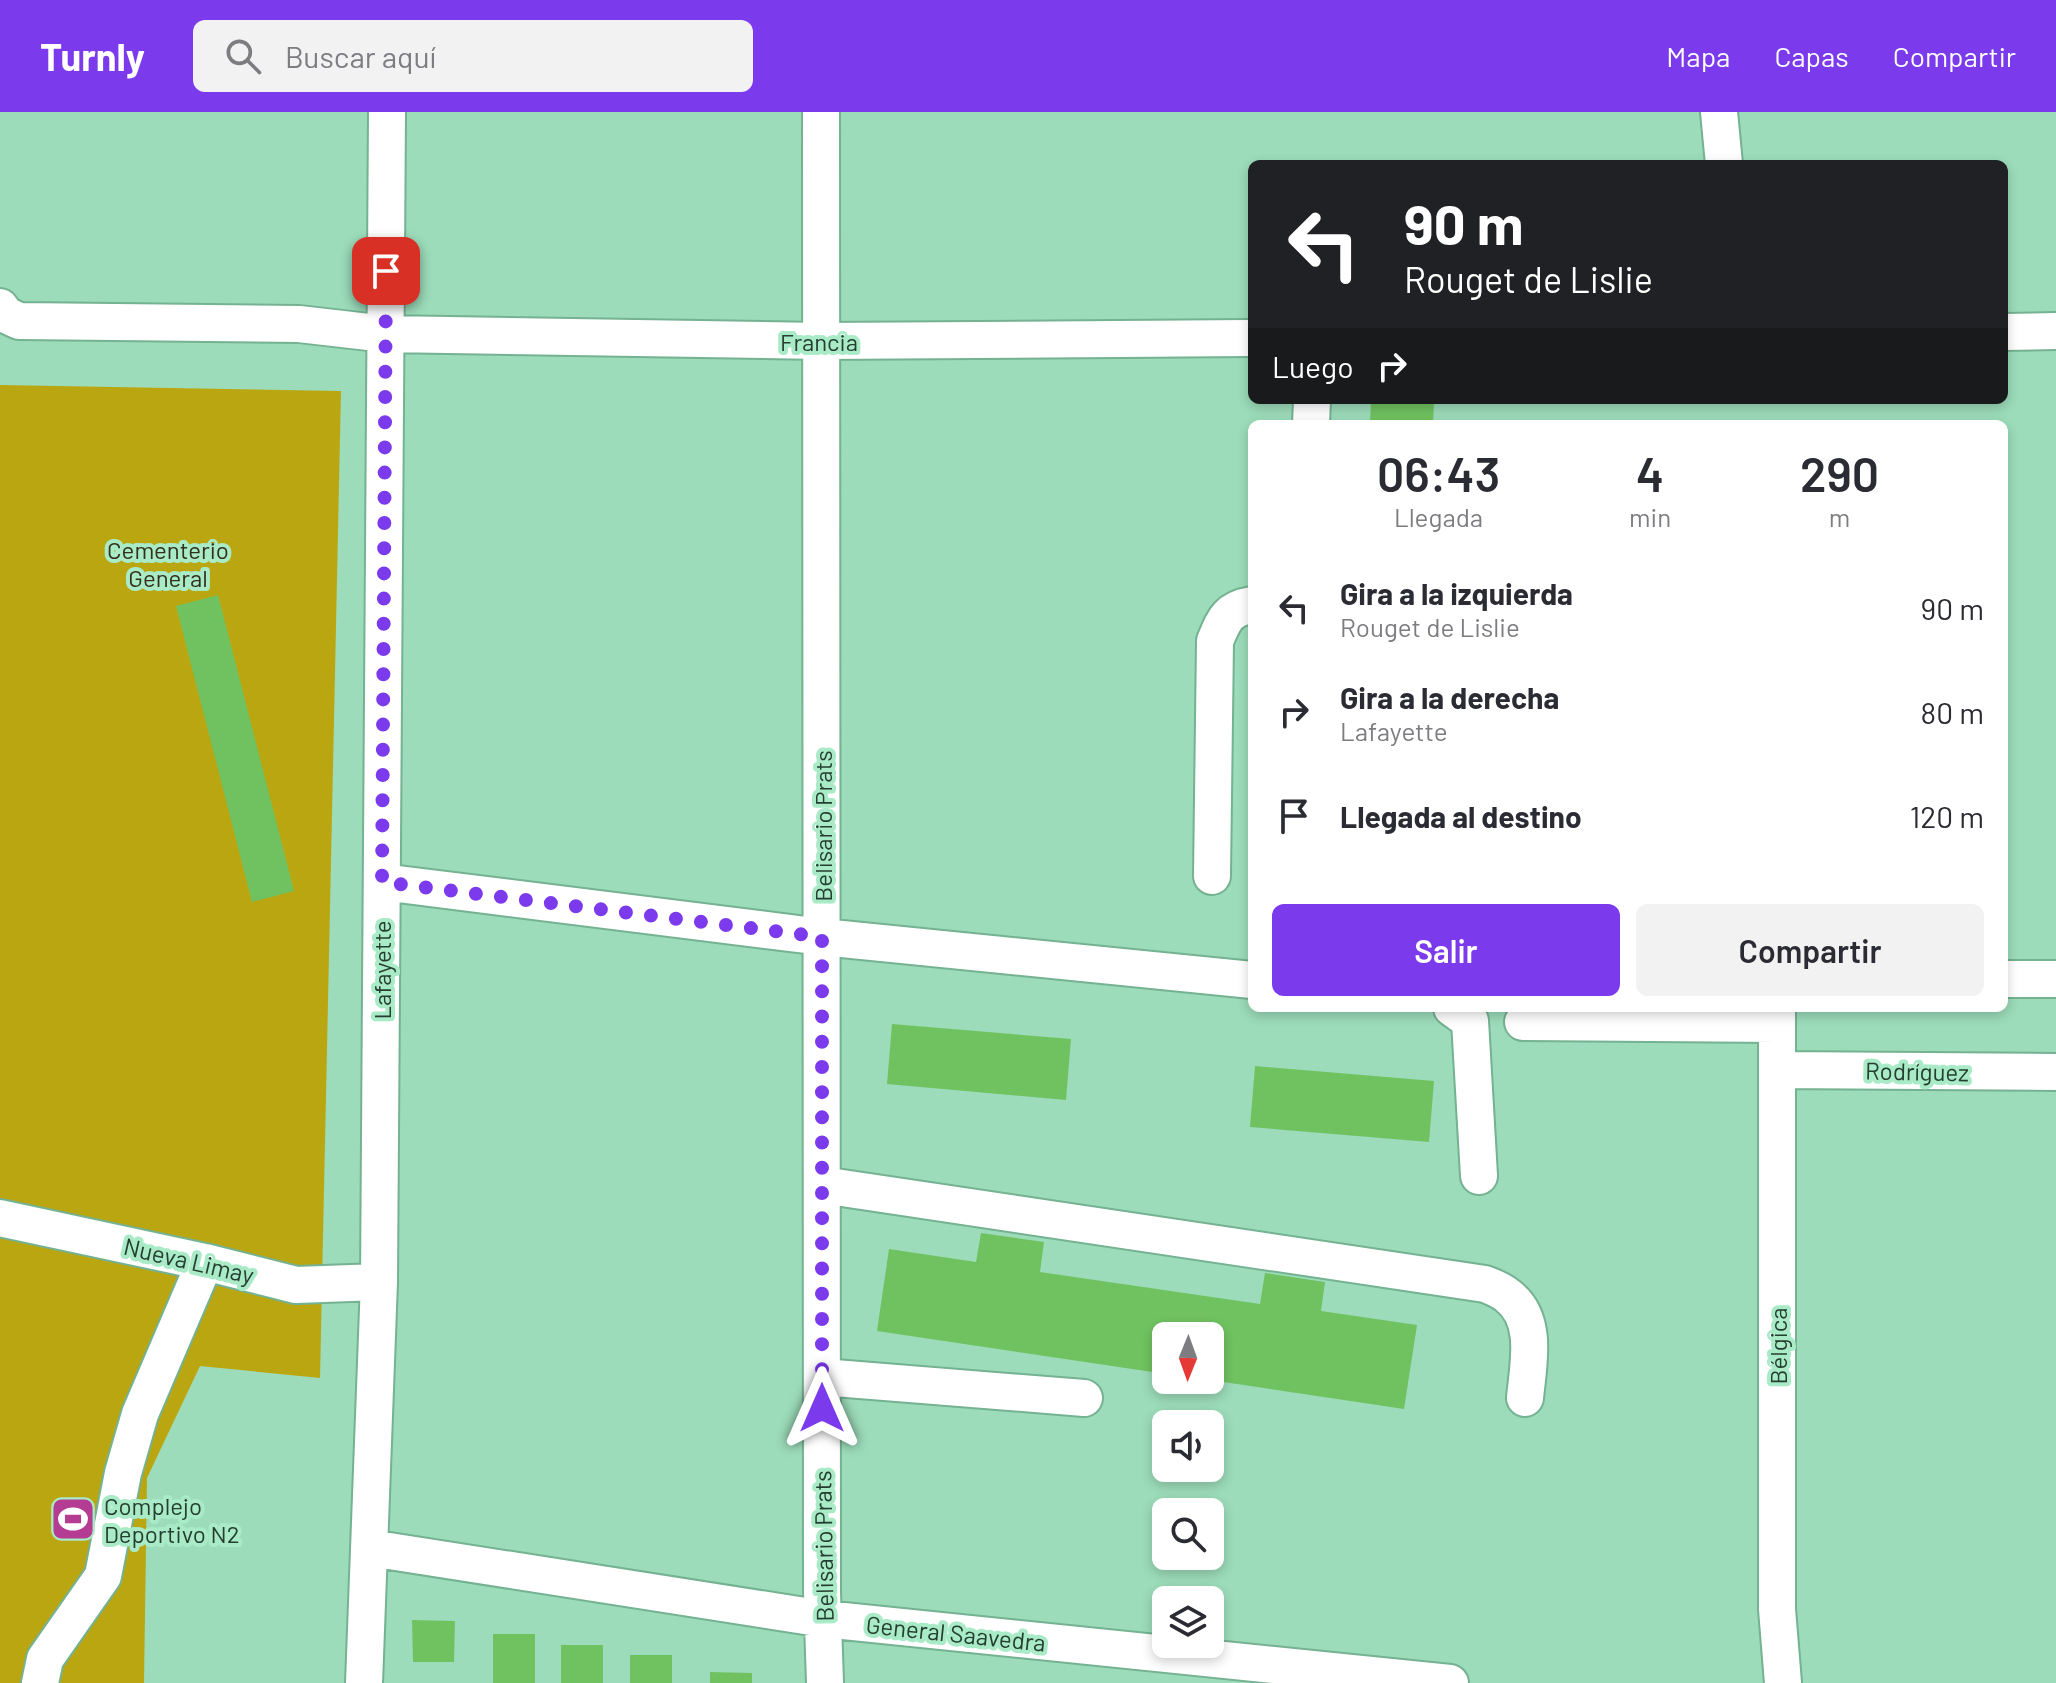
<!DOCTYPE html>
<html lang="es">
<meta charset="utf-8">
<style>
:root{--surface:#fff;--page:#f2f2f3;--text:#2b2b33;--muted:#7c7c81;--accent:#7c3aed}
body{margin:0;font-family:Barlow,sans-serif;background:var(--page);color:var(--text);height:100vh;display:flex;flex-direction:column;font-size:30px;white-space:nowrap}
*{box-sizing:border-box;margin:0}
p{font-size:26px;color:var(--muted)}
.icon{flex:none;width:44px;height:44px;fill:none;stroke:currentColor;stroke-width:2;stroke-linecap:round;stroke-linejoin:round}
.map{position:relative;flex:1;overflow:hidden}
.panel{position:absolute;left:1248px;top:308px;width:760px;height:592px;display:flex;flex-direction:column;background:var(--surface);border-radius:12px;box-shadow:0 4px 12px #0003}
.panel>*{flex:none}
.banner{position:absolute;left:1248px;top:48px;width:760px;height:244px;border-radius:12px;box-shadow:0 4px 12px #0003;background:#202124;color:#fff;overflow:hidden}
.needle{width:52px;rotate:181deg}
.tools{position:absolute;left:1152px;top:1210px;display:grid;gap:16px}
.tools a{display:grid;place-items:center;width:72px;height:72px;border-radius:12px;background:var(--surface);box-shadow:0 4px 12px #0003;font-size:40px}
.pin{position:absolute;display:grid;place-items:center;width:68px;height:68px;color:#fff;margin:-34px;border-radius:16px;box-shadow:0 4px 12px #0006}
.me{position:absolute;width:88px;margin:-44px;rotate:0deg;stroke-linejoin:round;filter:drop-shadow(0 0 6px #0008)}
.turn{display:flex;align-items:center;gap:28px;height:168px;padding:0 24px;font-size:36px}
.turn .icon{width:104px;height:104px;stroke-width:2.5}
.turn b{display:block;font-size:56px;line-height:68px}
.then{display:flex;align-items:center;height:76px;padding:0 24px;background:#0003;gap:16px;font-size:30px}
.eta{display:flex;justify-content:space-evenly;align-items:center;height:136px;text-align:center}
.eta b{font-size:48px;font-weight:600;line-height:56px}
.primary-button{display:flex;gap:16px;margin-top:auto;padding:16px 24px}
.primary-button a{flex:1;height:92px;border-radius:12px;background:var(--accent);color:#fff;font-size:32px;font-weight:600;line-height:92px;text-align:center}
.primary-button a+a{background:var(--page);color:var(--text)}
ul{padding:0;list-style:none}
li{display:flex;align-items:center;gap:24px;height:104px;padding:0 24px}
li div{flex:1}
li b{display:block;font-size:30px}
li em{font-style:normal}
header{display:flex;align-items:center;gap:48px;box-sizing:border-box;height:112px;padding:0 40px;background:var(--accent);color:#fff}
header strong{font-size:38px}
nav{display:flex;gap:44px;margin-inline-start:auto;font-size:28px}
.search{width:560px;height:72px;background:var(--page);display:flex;align-items:center;gap:20px;box-sizing:border-box;padding:0 28px;border-radius:12px;color:var(--muted);font-size:30px}
.map>svg:first-child{display:block}
</style>
<header>
<strong>Turnly</strong>
<div class="search"><svg class="icon" aria-label="search" viewBox="0 0 24 24"><circle cx="10" cy="10" r="6"/><path d="M15 15l6 6"/></svg>Buscar aquí</div>
<nav><a>Mapa</a><a>Capas</a><a>Compartir</a></nav>
</header>
<div class="map">
<svg width="2056" height="1571" viewBox="0 0 2056 1571">
<rect width="100%" height="100%" fill="#9cdcba"/>
<!-- green -->
<path fill="#baa611" d="M 0,273 L 341,279 L 320,1266 L 200,1254 L 147,1366 L 144,1571 L 0,1571 Z"/>
<!-- building -->
<path fill="#70c260" d="M 1371,288 L 1434,290 L 1433,312 L 1370,312 Z
M 218,483 L 294,779 L 252,790 L 176,494 Z
M 892,912 L 1071,927 L 1066,988 L 887,972 Z
M 1255,954 L 1434,969 L 1429,1030 L 1250,1015 Z
M 981,1121 L 1044,1130 L 1040,1160 L 1260,1192 L 1265,1161 L 1325,1170 L 1321,1199 L 1417,1213 L 1404,1297 L 1210,1268 L 1210,1224 L 1166,1224 L 1166,1262 L 877,1219 L 889,1137 L 976,1150 Z
M 412,1508 L 455,1509 L 454,1550 L 413,1550 Z
M 493,1522 L 535,1522 L 535,1571 L 493,1571 Z
M 561,1533 L 603,1533 L 603,1571 L 561,1571 Z
M 630,1543 L 672,1543 L 672,1571 L 630,1571 Z
M 710,1560 L 752,1561 L 752,1571 L 710,1571 Z"/>
<g fill="none" stroke-linecap="round" stroke-linejoin="round">
<!-- minor casing -->
<g stroke="#74b291" stroke-width="40">
<path id="minor" d="M 821,0 L 822,1480 L 825,1571
M 1719,0 L 1724,52
M 0,195 L 6,203 L 19,209 L 299,212 L 386,222 L 821,229 L 1252,226
M 2004,220 L 2056,219
M 1311,312 L 1312,288
M 1212,764 L 1215,529 C 1224,508 1227,497 1252,493
M 382,770 L 822,825 L 1252,868
M 2004,867 L 2056,867
M 1452,896 L 1470,909 L 1479,1064
M 1777,896 L 1777,1497 L 1783,1571
M 1523,910 L 1777,912
M 1778,958 L 2056,960
M 822,1073 L 1485,1172 C 1493,1175 1502,1179 1508,1184 C 1539,1208 1528,1253 1525,1286
M 0,1106 L 205,1150 L 296,1173 L 379,1170
M 822,1265 L 1084,1286
M 370,1436 L 824,1507 L 1450,1571
M 40,1571 L 45,1547 L 103,1464 L 123,1361 L 140,1302 L 205,1150
M 364,1571 L 379,1170 L 387,0"/>
</g>
<!-- minor -->
<use href="#minor" stroke="#fff" stroke-width="36"/>
</g>
<g fill="none" stroke-linecap="round" stroke-linejoin="round">
<!-- route -->
<path stroke="#7c3aed" stroke-width="14" stroke-dasharray="0 25.2" d="M 386,159 L 382,770 L 822,825 L 822,1296"/>
</g>
<!-- icons -->
<defs>
<g id="stadium-square" transform="scale(2.3)"><rect x="-9" y="-9" width="18" height="18" rx="4" fill="#b43d93" stroke="#a9eac7"/><path d="M0-5a6.5 5 0 1 0 0 10a6.5 5 0 1 0 0-10ZM-3.5-1.8h7v3.6h-7Z" fill="#fff"/></g>
</defs>
<g fill-rule="evenodd">
<use href="#stadium-square" x="73" y="1407"/>
</g>
<g text-anchor="middle" dominant-baseline="central" stroke-width="8" stroke-linejoin="round" paint-order="stroke">
<!-- street labels -->
<g font-size="24" fill="#243e30" stroke="#a9eac7">
<text x="819" y="229">Francia</text>
<text transform="translate(822 714) rotate(-90)">Belisario Prats</text>
<text transform="translate(381 858) rotate(-90)">Lafayette</text>
<text transform="translate(1917 959) rotate(1)">Rodríguez</text>
<text transform="translate(189 1148) rotate(13)">Nueva Limay</text>
<text transform="translate(1777 1234) rotate(-90)">Bélgica</text>
<text transform="translate(823 1434) rotate(-91)">Belisario Prats</text>
<text transform="translate(956 1521) rotate(6)">General Saavedra</text>
</g>
<!-- park labels -->
<g font-size="24" fill="#332f19" stroke="#a9eac7">
<text x="168" y="437">Cementerio<tspan x="168" dy="28">General</tspan></text>
</g>
<!-- poi labels -->
<g font-size="24" fill="#243e30" stroke="#a9eac7" text-anchor="start">
<text x="104" y="1393">Complejo<tspan x="104" dy="28">Deportivo N2</tspan></text>
</g>
</g>
</svg>
<div class="tools">
<a><svg class="needle" viewBox="-14 -14 28 28"><path d="M0-13l5 13h-10z" fill="#e53935"/><path d="M0 13l5-13h-10z" fill="#7c7c81"/></svg></a>
<a><svg class="icon" aria-label="sound" viewBox="0 0 24 24"><path d="M4 9h4l5-4v14l-5-4H4zM17 9q2 3 0 6"/></svg></a>
<a><svg class="icon" aria-label="search" viewBox="0 0 24 24"><circle cx="10" cy="10" r="6"/><path d="M15 15l6 6"/></svg></a>
<a><svg class="icon" aria-label="layers" viewBox="0 0 24 24"><path d="M12 4l9 5-9 5-9-5zM3 14l9 5 9-5"/></svg></a>
</div>
<div class="pin" style="left:386px;top:159px;background:#d93025"><svg class="icon" aria-label="arrive" viewBox="0 0 24 24"><path d="M6 21V4h12l-3 4 3 4H6"/></svg></div>
<svg class="me" style="left:822px;top:1296px" viewBox="-20 -20 40 40"><path d="M0-17L14 15 0 8-14 15z" fill="#7c3aed" stroke="#fff" stroke-width="4"/></svg>
<div class="banner">
<div class="turn"><svg class="icon" aria-label="left" viewBox="0 0 24 24"><path d="M17 20v-9H6M10 6l-5 5 5 5"/></svg><div><b>90 m</b>Rouget de Lislie</div></div>
<div class="then">Luego<svg class="icon" aria-label="right" viewBox="0 0 24 24"><path d="M7 20v-9h11M14 6l5 5-5 5"/></svg></div>
</div>
<section class="panel">
<div class="eta">
<div><b>06:43</b><p>Llegada</p></div>
<div><b>4</b><p>min</p></div>
<div><b>290</b><p>m</p></div>
</div>
<ul>
<li><svg class="icon" aria-label="left" viewBox="0 0 24 24"><path d="M17 20v-9H6M10 6l-5 5 5 5"/></svg><div><b>Gira a la izquierda</b><p>Rouget de Lislie</p></div><em>90 m</em></li>
<li><svg class="icon" aria-label="right" viewBox="0 0 24 24"><path d="M7 20v-9h11M14 6l5 5-5 5"/></svg><div><b>Gira a la derecha</b><p>Lafayette</p></div><em>80 m</em></li>
<li><svg class="icon" aria-label="arrive" viewBox="0 0 24 24"><path d="M6 21V4h12l-3 4 3 4H6"/></svg><div><b>Llegada al destino</b></div><em>120 m</em></li>
</ul>
<div class="primary-button"><a>Salir</a><a>Compartir</a></div>
</section>
</div>
